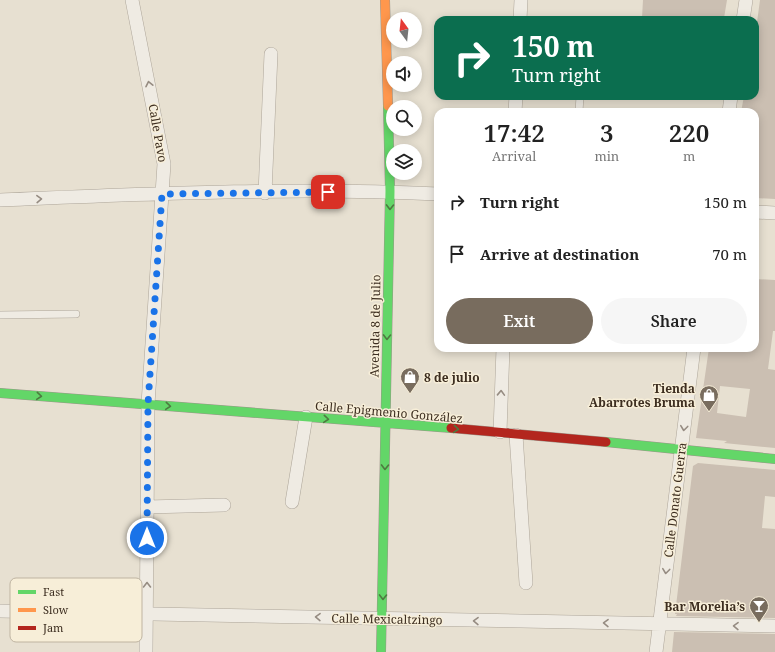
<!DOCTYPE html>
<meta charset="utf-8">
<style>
:root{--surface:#fff;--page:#f6f6f6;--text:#222;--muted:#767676;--accent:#786c5e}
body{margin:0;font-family:"Noto Serif",serif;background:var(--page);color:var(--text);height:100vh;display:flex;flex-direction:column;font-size:15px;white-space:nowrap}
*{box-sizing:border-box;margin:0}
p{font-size:13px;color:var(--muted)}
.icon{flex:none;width:22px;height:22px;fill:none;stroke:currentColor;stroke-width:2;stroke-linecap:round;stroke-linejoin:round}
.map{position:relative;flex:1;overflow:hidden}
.panel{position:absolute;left:434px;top:108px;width:325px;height:244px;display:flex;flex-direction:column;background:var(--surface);border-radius:12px;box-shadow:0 2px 10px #0003}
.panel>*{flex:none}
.hud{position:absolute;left:434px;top:16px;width:325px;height:84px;border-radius:12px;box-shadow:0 2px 10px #0003;background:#0b6e4f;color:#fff;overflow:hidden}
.needle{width:26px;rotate:345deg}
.buttons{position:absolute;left:386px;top:12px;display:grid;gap:8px}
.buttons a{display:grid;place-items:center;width:36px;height:36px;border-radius:50%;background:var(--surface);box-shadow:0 2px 10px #0003;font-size:20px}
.pin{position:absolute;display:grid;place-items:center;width:34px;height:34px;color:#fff;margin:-17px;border-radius:8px;box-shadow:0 2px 6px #0006}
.me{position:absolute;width:44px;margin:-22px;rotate:0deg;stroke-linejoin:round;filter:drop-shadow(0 0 3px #0008)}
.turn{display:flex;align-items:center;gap:14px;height:84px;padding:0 12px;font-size:18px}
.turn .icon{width:52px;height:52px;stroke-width:2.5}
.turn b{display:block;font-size:28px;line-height:34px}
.eta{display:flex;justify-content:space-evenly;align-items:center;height:68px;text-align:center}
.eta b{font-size:24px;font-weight:600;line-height:28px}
.action{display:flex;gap:8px;margin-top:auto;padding:8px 12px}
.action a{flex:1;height:46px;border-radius:24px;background:var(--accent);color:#fff;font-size:16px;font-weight:600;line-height:46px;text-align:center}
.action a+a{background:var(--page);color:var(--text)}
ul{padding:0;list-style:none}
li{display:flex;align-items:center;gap:12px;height:52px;padding:0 12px}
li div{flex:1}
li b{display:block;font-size:15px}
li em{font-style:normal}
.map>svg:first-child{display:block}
</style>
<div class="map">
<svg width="775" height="652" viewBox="0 0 775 652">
<rect width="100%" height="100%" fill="#e7e0d1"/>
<!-- building -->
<path fill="#cbbfb2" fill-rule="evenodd" d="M 643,0 L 727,0 L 724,18 L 642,18 Z
M 760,0 L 775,0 L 775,199 L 755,198 L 755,112 L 741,112 L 744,96 L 755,96 L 755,37 Z
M 755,279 L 775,280 L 775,331 L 773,331 L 768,369 L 775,370 L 775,448 L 724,443 L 727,441 L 696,438 L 709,348 L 755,348 ZM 720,386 L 750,389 L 746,417 L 717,413 Z
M 698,463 L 775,470 L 775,497 L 765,496 L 762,528 L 775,529 L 775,618 L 676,616 L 677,614 L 675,614 L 693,466 Z
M 674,632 L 775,634 L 775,652 L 672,652 Z"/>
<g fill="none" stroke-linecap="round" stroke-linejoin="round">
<!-- lane casing -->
<g stroke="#ada599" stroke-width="8">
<path id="lane" d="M 579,112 L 580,96
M 0,315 L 76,314"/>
</g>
<!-- street casing -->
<g stroke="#ada599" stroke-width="14">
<path id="street" d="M 132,0 L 164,164 L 148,404 L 146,652
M 520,20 L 521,0
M 743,20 L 746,0
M 515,112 L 516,96
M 729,112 L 731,96
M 265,193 L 271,54
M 0,200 C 146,194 292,187 438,194
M 755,212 L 775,213
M 500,432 L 503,348
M 516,435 L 526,583
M 292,502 L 306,417
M 147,507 L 224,505
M 0,611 L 775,626
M 656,652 L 694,348"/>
</g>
<!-- fast casing -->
<g stroke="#9c958a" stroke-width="10">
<path id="fast" d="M 0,393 L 451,428
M 606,442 L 775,459
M 381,652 L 390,191 L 388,106"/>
</g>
<!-- slow casing -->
<g stroke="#9c958a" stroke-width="10">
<path id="slow" d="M 385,0 L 388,106"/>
</g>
<!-- jam casing -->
<g stroke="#9c958a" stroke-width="10">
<path id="jam" d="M 451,428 L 606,442"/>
</g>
<!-- lane -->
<use href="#lane" stroke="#efebe3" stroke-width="7"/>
<!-- street -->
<use href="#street" stroke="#efebe3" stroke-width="13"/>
<!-- fast -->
<use href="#fast" stroke="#63d668" stroke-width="9"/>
<!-- slow -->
<use href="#slow" stroke="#ff974d" stroke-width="9"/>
<!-- jam -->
<use href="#jam" stroke="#b3261e" stroke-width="9"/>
</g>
<!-- one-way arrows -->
<defs><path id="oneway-chevron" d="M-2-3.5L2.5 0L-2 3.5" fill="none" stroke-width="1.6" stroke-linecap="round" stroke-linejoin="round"/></defs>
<g stroke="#968c82">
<use href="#oneway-chevron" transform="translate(149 84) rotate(-102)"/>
<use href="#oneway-chevron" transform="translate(39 199) rotate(-2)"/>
<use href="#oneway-chevron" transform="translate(501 393) rotate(-88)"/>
<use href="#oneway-chevron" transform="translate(684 428) rotate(97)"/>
<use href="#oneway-chevron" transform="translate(666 571) rotate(97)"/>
<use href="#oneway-chevron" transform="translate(147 585) rotate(-90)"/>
<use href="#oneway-chevron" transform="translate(318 617) rotate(-179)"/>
<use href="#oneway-chevron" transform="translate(476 621) rotate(-179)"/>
<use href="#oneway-chevron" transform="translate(606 623) rotate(-179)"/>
<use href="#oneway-chevron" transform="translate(736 626) rotate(-179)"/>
</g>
<g stroke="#4e7a40">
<use href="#oneway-chevron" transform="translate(390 207) rotate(91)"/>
<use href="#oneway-chevron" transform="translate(387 337) rotate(91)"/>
<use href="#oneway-chevron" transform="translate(39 396) rotate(5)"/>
<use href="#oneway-chevron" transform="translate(168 406) rotate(5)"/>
<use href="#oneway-chevron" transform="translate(326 419) rotate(5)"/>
<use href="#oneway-chevron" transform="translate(456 429) rotate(5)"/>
<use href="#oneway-chevron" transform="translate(385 467) rotate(91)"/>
<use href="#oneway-chevron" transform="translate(383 597) rotate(91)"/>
</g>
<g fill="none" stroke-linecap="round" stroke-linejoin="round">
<!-- route -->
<path stroke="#1a73e8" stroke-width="7" stroke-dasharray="0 12.6" d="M 147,538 L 148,404 L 162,194 L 328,192"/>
</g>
<!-- icons -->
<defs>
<g id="shop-pin" transform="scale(1)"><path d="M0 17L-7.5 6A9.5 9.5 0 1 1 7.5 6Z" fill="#786c5e" stroke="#f7eed8"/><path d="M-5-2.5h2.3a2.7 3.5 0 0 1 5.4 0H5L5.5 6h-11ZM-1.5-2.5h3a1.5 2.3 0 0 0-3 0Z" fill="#fff"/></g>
<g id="bar-pin" transform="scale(1)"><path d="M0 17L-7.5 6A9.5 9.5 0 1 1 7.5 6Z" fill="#786c5e" stroke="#f7eed8"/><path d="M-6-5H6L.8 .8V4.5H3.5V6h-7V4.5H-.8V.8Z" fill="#fff"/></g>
</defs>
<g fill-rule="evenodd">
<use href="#shop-pin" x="410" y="377"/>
<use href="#shop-pin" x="709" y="395"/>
<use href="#bar-pin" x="759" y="606"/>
</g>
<g text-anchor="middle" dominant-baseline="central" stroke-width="3" stroke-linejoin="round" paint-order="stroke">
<!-- street labels -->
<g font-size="12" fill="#3d2e20" stroke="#f7eed8">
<text transform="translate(158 133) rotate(80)">Calle Pavo</text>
<text transform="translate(375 326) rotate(-89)">Avenida 8 de Julio</text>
<text transform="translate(389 412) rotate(5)">Calle Epigmenio González</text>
<text transform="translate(675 500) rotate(-83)">Calle Donato Guerra</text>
<text transform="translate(387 619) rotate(1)">Calle Mexicaltzingo</text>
</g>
<!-- poi labels -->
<g font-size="12" font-weight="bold" fill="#3d2e20" stroke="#f7eed8" text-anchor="end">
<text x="424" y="377" text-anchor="start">8 de julio</text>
<text x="695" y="388">Tienda<tspan x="695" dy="14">Abarrotes Bruma</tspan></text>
<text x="745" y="606">Bar Morelia’s</text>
</g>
</g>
<!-- legend -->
<rect x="10" y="578" width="132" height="64" rx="6" fill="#f7eed8" stroke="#bfb4a1" stroke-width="1"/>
<rect x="18" y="590" width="18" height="4" fill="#63d668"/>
<rect x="18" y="608" width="18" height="4" fill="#ff974d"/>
<rect x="18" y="626" width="18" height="4" fill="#b3261e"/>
<g font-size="11" fill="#3d2e20">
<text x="43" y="596">Fast</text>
<text x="43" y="614">Slow</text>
<text x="43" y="632">Jam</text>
</g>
</svg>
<div class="buttons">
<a><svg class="needle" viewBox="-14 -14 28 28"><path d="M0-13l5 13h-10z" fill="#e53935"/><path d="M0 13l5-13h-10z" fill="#767676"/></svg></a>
<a><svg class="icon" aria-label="sound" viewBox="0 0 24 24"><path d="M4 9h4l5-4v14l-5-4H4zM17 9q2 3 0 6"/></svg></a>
<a><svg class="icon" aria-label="search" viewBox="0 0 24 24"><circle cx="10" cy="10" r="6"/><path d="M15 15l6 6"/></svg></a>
<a><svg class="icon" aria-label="layers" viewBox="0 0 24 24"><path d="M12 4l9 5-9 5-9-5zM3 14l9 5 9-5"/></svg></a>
</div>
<div class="pin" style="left:328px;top:192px;background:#d93025"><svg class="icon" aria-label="arrive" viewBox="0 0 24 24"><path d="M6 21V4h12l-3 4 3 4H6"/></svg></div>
<svg class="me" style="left:147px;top:538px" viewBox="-20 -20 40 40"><circle r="17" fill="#1a73e8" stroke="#fff" stroke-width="3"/><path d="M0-11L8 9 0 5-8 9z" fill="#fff"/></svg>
<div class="hud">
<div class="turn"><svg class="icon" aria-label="right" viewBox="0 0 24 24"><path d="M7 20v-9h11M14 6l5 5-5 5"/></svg><div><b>150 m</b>Turn right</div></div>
</div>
<section class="panel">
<div class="eta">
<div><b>17:42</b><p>Arrival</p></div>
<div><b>3</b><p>min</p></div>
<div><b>220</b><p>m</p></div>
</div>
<ul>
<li><svg class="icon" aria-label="right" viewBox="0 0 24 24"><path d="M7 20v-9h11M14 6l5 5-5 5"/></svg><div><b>Turn right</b></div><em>150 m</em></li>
<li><svg class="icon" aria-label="arrive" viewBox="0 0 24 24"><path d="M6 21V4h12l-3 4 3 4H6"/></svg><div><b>Arrive at destination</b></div><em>70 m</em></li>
</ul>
<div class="action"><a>Exit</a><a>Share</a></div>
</section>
</div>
